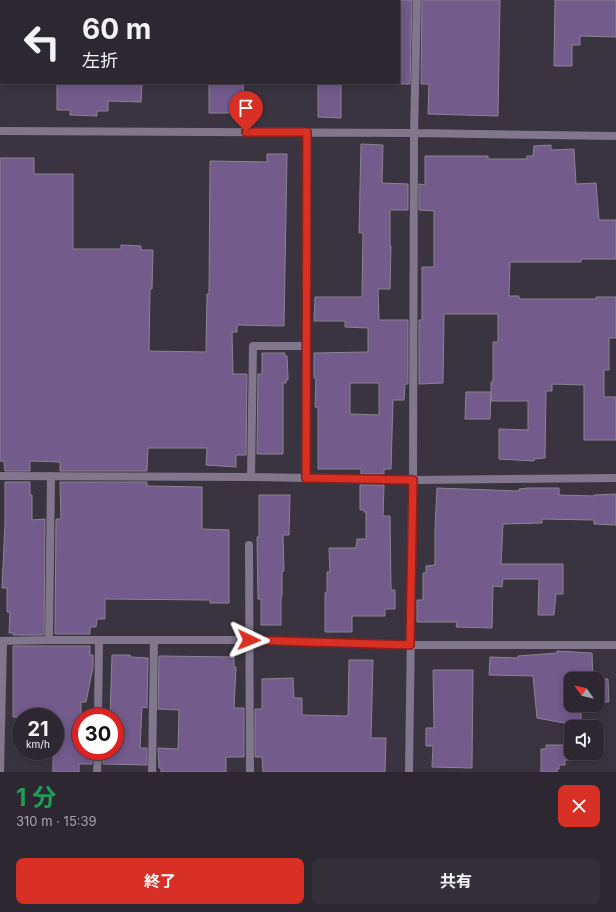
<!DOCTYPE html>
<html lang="ja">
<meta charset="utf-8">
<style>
:root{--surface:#2c2731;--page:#342f39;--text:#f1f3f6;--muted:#a6a5ab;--line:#48444d;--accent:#d93025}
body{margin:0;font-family:Inter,"Noto Sans JP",sans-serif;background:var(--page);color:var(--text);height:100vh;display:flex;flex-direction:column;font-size:15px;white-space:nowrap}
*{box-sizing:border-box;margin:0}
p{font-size:13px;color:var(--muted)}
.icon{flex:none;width:22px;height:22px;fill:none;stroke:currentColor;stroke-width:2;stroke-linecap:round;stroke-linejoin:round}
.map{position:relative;height:772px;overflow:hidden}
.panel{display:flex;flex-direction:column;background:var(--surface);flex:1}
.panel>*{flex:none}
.hud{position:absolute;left:0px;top:0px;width:400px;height:84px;box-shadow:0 2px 10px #0003,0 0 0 1px var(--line);background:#2c2731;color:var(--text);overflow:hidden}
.needle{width:26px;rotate:304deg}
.buttons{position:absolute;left:564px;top:672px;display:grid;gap:8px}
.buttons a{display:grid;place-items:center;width:40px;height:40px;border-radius:8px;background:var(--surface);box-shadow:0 2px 10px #0003,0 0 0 1px var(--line);font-size:20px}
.speed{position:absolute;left:12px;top:708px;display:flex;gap:8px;font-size:20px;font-weight:700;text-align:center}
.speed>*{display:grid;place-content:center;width:52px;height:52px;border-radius:50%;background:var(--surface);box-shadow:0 2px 10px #0003,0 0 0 1px var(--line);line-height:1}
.speed small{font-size:10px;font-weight:400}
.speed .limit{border:6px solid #d22;background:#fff;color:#111}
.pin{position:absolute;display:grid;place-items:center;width:34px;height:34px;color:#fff;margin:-41px -17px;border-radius:50% 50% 50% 0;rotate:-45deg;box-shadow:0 0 4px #0007}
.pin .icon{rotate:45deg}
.me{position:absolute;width:44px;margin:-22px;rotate:92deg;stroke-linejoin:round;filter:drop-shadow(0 0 3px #0008)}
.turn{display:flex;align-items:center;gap:14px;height:84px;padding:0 16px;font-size:18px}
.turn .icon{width:52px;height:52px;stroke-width:2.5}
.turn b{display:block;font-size:28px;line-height:34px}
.round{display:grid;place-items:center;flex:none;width:42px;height:42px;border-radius:8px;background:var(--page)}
.headline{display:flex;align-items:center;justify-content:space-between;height:68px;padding:0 16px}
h1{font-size:24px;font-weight:700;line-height:30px;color:#1e9e55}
.button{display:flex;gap:8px;margin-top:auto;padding:8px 16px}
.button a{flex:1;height:46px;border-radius:8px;background:var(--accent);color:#fff;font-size:16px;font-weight:700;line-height:46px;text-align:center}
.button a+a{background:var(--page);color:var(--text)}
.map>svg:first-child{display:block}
</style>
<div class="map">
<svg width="616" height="772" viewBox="0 0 616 772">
<rect width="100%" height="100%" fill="#3a3441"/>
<!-- building -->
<path fill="#735b8c" stroke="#8b8492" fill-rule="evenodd" d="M 399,0 L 412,0 L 410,84 L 399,84 Z
M 422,0 L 500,0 L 498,116 L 428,114 L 429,84 L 421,84 Z
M 555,0 L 616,0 L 616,37 L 580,36 L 580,45 L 572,45 L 572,66 L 554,66 Z
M 57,83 L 142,83 L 141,102 L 108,101 L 108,111 L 97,111 L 97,116 L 70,115 L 70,110 L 57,110 Z
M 209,83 L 243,83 L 244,101 L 241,101 L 241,113 L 209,113 Z
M 318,83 L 341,83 L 341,118 L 318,117 Z
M 361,144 L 383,145 L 382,183 L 408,184 L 408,210 L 390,210 L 390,246 L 391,246 L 390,289 L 378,289 L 379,320 L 408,320 L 408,384 L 405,384 L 404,400 L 393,400 L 391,469 L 384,469 L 384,474 L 361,474 L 361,469 L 318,469 L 318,407 L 315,407 L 316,378 L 314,378 L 314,353 L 368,352 L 368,328 L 345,327 L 345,321 L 314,321 L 315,297 L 362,297 L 363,233 L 359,233 ZM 350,383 L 379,383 L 379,415 L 350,414 Z
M 551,145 L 551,150 L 574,149 L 576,184 L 596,183 L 599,220 L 616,220 L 616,259 L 581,259 L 581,262 L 510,262 L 509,296 L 519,296 L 519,299 L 596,299 L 596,297 L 616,297 L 616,338 L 609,338 L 609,370 L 604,370 L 604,397 L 616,397 L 616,440 L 584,440 L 584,385 L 552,384 L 552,391 L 546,391 L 545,458 L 534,459 L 534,461 L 499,459 L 499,429 L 528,430 L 528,401 L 491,401 L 491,382 L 493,382 L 493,342 L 498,342 L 498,314 L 444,314 L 443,383 L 419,384 L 419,320 L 422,320 L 422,267 L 434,267 L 434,211 L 419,210 L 419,184 L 425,185 L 425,156 L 488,156 L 488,159 L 527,159 L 527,156 L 533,156 L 534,146 Z
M 267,154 L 287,154 L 284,326 L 237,325 L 237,332 L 232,332 L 233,374 L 247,374 L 246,455 L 236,455 L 236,467 L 206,465 L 207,448 L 148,448 L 147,471 L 60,471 L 60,462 L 30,461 L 30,471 L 5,471 L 4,461 L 0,461 L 0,158 L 34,158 L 34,174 L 73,174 L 73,249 L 121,249 L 121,245 L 141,246 L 141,250 L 153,250 L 152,289 L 150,289 L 149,351 L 206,352 L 207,294 L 209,294 L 210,161 L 267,162 Z
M 262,353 L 285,353 L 285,356 L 287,356 L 288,377 L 288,380 L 286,380 L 286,383 L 283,383 L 283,454 L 257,454 L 258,374 L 262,374 Z
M 466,392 L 491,392 L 490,419 L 465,419 Z
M 5,482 L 30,482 L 30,495 L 32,495 L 32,520 L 45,519 L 44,635 L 13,635 L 13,633 L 9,633 L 10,612 L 7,612 L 7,588 L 2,588 L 5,523 Z
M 60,482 L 147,482 L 147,486 L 202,487 L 202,529 L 229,530 L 229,603 L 210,603 L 210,600 L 105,599 L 105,619 L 97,619 L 96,627 L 90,627 L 90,634 L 55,634 L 56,519 L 61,519 Z
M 360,485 L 384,485 L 383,516 L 390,516 L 391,590 L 395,590 L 395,609 L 385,609 L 385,616 L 352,616 L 352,632 L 325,632 L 325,593 L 327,592 L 327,572 L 330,572 L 329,548 L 356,548 L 357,539 L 366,539 L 366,512 L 364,512 L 364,510 L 360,510 Z
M 437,488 L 519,491 L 519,489 L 528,488 L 559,488 L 559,495 L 594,496 L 594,495 L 616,494 L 616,525 L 594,524 L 594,520 L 542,519 L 542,523 L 503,524 L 501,564 L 563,564 L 563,594 L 556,594 L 554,615 L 538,615 L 539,579 L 503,579 L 502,587 L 493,586 L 492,628 L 456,627 L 457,622 L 417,622 L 417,600 L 423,600 L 423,573 L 426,573 L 426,566 L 435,565 L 435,529 Z
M 259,495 L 290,495 L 289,535 L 283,535 L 284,571 L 282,571 L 282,596 L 281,596 L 281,625 L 261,625 L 261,599 L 258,599 L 257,537 L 259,537 Z
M 13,646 L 90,646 L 90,655 L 93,655 L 93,667 L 86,702 L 81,702 L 81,751 L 92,751 L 92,764 L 79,764 L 79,772 L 53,772 L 53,751 L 55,751 L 55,717 L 13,717 Z
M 557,651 L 592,653 L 593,679 L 608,679 L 609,702 L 597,702 L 597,679 L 571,679 L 571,705 L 581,705 L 581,726 L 537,718 L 533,676 L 489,675 L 490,657 L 518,658 L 518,656 L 557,653 Z
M 112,655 L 130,655 L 130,657 L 148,658 L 147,708 L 142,707 L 140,748 L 147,748 L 147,765 L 103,764 L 103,751 L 115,751 L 115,717 L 110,717 Z
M 159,656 L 234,657 L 234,667 L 236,667 L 234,708 L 244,708 L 244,757 L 226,757 L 226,772 L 161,772 L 161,768 L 159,768 L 158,748 L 178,749 L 179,710 L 158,709 Z
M 349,660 L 373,660 L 371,738 L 386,738 L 385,772 L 263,772 L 262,757 L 255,757 L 255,709 L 262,709 L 262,679 L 293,678 L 294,698 L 302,698 L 302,715 L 348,716 Z
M 433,670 L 473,670 L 472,768 L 432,767 L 433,746 L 426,746 L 426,728 L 434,728 Z
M 546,745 L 571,745 L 571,753 L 580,753 L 580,760 L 565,760 L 565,765 L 559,765 L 559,769 L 557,769 L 557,772 L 541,772 L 541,749 L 546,749 Z"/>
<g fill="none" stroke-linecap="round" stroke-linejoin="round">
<!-- minor -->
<path stroke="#81768c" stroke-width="8" d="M 0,131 L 414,133 L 616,136
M 0,476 L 251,477 L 413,480 L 616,478
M 251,477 L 253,346 L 305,346
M 306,478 L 307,133
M 249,545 L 250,772
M 49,640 L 51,476
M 0,641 L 49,640 L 249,640 L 410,645 L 616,645
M 98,717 L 99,640
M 0,772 L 3,641
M 97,772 L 98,751
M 152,772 L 154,640
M 409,772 L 413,480 L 414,133 L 417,0"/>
</g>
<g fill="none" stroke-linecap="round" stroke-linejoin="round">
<!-- route casing -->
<g stroke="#8d1f18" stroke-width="10">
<path id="route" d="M 246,132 L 307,132 L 306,478 L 413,480 L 410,645 L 249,640"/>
</g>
<!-- route -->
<use href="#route" stroke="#d93025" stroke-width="7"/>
</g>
</svg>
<div class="buttons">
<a><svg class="needle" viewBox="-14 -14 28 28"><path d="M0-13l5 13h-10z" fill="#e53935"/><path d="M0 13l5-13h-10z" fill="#a6a5ab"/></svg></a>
<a><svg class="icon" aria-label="sound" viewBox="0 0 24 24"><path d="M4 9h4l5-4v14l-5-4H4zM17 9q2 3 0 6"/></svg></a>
</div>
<div class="speed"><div>21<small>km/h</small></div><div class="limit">30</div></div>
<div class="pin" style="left:246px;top:132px;background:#d93025"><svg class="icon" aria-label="arrive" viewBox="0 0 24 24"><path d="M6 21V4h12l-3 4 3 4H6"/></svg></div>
<svg class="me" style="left:249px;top:640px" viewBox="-20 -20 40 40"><path d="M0-17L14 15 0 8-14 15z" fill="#d93025" stroke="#fff" stroke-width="4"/></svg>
<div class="hud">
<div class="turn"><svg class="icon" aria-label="left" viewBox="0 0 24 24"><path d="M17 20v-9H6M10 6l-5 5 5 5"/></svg><div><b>60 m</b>左折</div></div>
</div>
</div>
<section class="panel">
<div class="headline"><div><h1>1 分</h1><p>310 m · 15:39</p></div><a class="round" style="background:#d93025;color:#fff"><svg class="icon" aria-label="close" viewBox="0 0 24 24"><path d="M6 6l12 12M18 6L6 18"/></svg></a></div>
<div class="button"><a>終了</a><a>共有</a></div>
</section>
